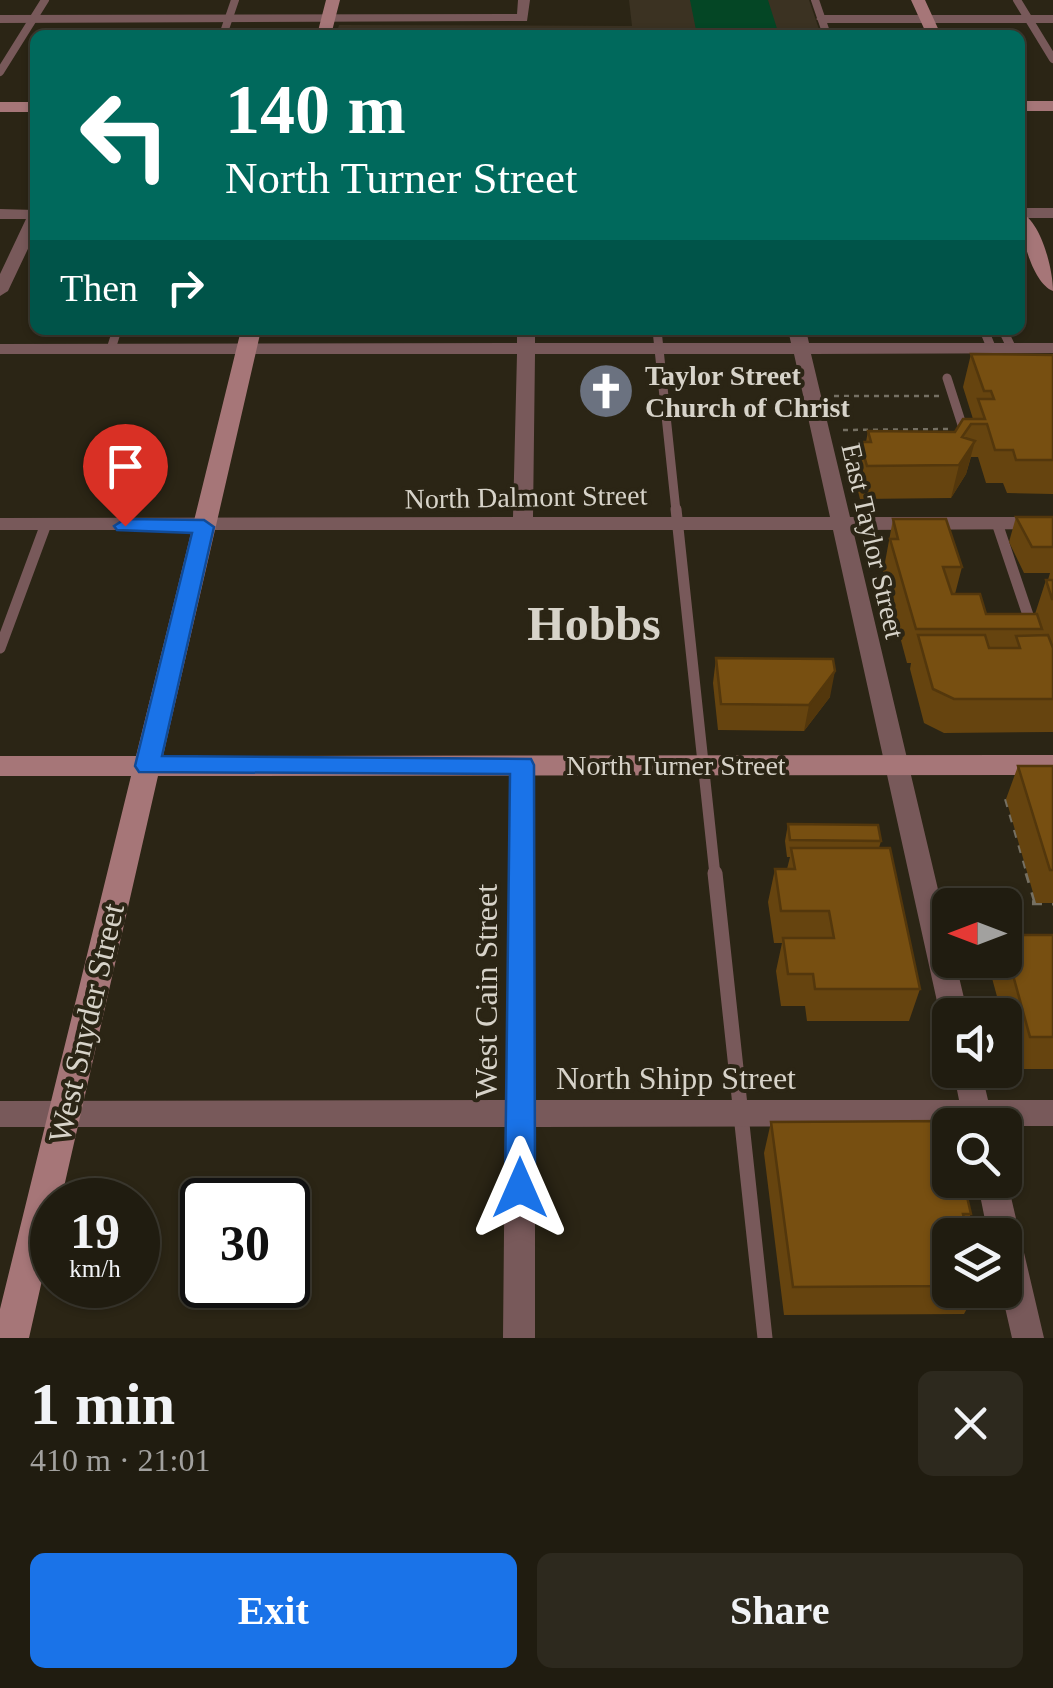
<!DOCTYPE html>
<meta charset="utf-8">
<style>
:root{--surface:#201c10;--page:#2d291e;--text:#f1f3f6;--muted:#a2a19f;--line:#3d3a30;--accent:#1a73e8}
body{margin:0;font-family:"Times New Roman",serif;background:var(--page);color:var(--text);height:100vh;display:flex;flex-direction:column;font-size:38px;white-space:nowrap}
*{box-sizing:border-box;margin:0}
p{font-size:32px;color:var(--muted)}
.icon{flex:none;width:55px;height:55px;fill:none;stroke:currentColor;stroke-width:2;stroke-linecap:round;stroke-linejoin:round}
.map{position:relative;height:1338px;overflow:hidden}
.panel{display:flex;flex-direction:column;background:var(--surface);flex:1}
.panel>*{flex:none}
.banner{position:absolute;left:30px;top:30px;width:995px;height:305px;border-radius:15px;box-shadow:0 2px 8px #0004,0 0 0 2px var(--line);background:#00695c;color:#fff;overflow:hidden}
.needle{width:65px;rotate:270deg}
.fabs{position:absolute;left:932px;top:888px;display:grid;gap:20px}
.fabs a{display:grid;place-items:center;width:90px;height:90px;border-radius:15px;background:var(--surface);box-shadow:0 2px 8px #0004,0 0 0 2px var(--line);font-size:50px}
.speed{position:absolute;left:30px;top:1178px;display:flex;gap:20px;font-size:50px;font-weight:700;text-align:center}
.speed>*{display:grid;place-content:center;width:130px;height:130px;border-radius:50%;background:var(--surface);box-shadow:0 2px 8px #0004,0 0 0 2px var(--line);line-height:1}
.speed small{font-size:25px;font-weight:400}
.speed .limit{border:5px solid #111;border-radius:15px;background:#fff;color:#111}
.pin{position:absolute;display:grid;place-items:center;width:85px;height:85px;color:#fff;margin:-102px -42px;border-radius:50% 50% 50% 0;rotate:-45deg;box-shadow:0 0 10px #0007}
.pin .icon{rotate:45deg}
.me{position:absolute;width:110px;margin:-55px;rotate:0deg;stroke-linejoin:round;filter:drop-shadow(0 0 8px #0008)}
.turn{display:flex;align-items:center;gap:35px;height:210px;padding:0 30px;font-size:45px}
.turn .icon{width:130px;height:130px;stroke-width:2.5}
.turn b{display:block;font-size:70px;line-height:85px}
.then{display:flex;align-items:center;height:95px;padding:0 30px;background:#0003;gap:20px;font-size:38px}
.round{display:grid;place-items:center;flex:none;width:105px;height:105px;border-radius:15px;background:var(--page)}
.head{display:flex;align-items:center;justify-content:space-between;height:170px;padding:0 30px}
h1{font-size:60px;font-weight:600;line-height:75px}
.cta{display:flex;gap:20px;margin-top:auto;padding:20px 30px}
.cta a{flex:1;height:115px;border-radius:15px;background:var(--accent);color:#fff;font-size:40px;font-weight:600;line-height:115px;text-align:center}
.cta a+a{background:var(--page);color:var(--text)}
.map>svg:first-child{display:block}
</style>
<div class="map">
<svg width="1053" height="1338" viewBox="0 0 1053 1338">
<rect width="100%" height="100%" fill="#2b2515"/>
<!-- education -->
<path fill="#3b3222" d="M 629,0 L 809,0 L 821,35 L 336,35 L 339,25 L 632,26 Z"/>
<!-- green -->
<path fill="#044625" d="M 690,0 L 768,0 L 779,35 L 697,35 Z"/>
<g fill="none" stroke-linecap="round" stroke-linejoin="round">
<!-- path-far2 -->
<path stroke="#757063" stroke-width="2.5" stroke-dasharray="5 5" stroke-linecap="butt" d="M 834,396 L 940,396
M 843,430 L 948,429"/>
<!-- path-far1 -->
<path stroke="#757063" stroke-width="4" stroke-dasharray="8 8" stroke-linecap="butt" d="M 1006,799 L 1028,875"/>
<!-- path -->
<path stroke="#757063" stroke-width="5" stroke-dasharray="10 10" stroke-linecap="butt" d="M 1027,873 L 1036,903
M 972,902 L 1053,903"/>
<!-- lane-far3 -->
<path stroke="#78595a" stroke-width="8" d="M 815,0 L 827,35
M 1017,0 L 1053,59
M 223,35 L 235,0
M 0,72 L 45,0"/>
<!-- lane-far2 -->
<path stroke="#78595a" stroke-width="9" d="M 657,330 L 676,511
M 984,330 L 991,347
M 1003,330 L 1011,347
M 111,349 L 117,330
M 947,378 L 965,434"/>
<!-- lane-far1 -->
<path stroke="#78595a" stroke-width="11" d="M 676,509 L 715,875
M 997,523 L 1032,627
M 0,648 L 46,524"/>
<!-- lane -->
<path stroke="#78595a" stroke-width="15" d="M 715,873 L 765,1338"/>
<!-- street -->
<path fill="#78595a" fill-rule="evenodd" d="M 518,0 L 530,0 L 527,21 L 0,23 L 0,15 L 517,14 Z
M 1053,15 L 1053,23 L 822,23 L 816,19 L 822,15 Z
M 1020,208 L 1053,208 L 1053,218 L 1020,218 Z
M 0,209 L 35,210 L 35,234 L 8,291 L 0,296 L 0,274 L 26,219 L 0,219 Z
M 517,330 L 535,330 L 535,343 L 791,343 L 788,330 L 806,330 L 809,343 L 1053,343 L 1053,353 L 811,354 L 850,517 L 1053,517 L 1053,529 L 853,530 L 950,940 L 950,960 L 955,960 L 968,1015 L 950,1015 L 950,1026 L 944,1024 L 940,1015 L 833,530 L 0,530 L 0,518 L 513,517 L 517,354 L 0,354 L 0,344 L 517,343 ZM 535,354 L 794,354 L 830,517 L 533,517 Z
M 522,756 L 530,759 L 534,765 L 535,1100 L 959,1100 L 953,1070 L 981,1070 L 988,1100 L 1053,1100 L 1053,1126 L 535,1127 L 535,1338 L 503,1338 L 505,1127 L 0,1127 L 0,1101 L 506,1100 L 510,765 L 514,759 Z
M 1005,1175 L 1007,1180 L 1044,1338 L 1012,1338 L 1001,1290 L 1005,1290 L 1005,1235 L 988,1235 L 977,1180 L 1005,1180 Z"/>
<!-- secondary -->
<path fill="#a67678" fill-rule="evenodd" d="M 326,0 L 340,0 L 331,35 L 317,35 Z
M 911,0 L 925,0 L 941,35 L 927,35 Z
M 1020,101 L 1053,101 L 1053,111 L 1020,111 Z
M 0,102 L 35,102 L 35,112 L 0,112 Z
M 1020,212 C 1041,221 1053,269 1053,291 C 1032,283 1020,233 1020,212 Z
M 241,330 L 261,330 L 163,756 L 1053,755 L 1053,775 L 158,776 L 61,1200 L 52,1200 L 52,1236 L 29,1338 L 0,1338 L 0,1309 L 131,776 L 0,776 L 0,756 L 136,756 Z"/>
</g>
<!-- wall -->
<path fill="#66440f" d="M 971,354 L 1053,355 L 1053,494 L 1007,493 L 1003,483 L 986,483 L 978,457 L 971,457 L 966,474 L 951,498 L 860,499 L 854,475 L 860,442 L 866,442 L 868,431 L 955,432 L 973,419 L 963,387 Z
M 1016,517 L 1053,517 L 1053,732 L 944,733 L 924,723 L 910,669 L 911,663 L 907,663 L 883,573 L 893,519 L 962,567 L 955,594 L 986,614 L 1035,614 L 1046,580 L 1048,580 L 1050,573 L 1024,573 L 1009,542 Z
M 716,658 L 830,697 L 804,731 L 718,730 L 713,683 Z
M 1018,766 L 1053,766 L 1053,903 L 1036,903 L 1006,799 Z
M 788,824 L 881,841 L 879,848 L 920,989 L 909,1021 L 807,1021 L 805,1006 L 781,1006 L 776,971 L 782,943 L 774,943 L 768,902 L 775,869 L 787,869 L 790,857 L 787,857 L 785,841 Z
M 1005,935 L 1053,935 L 1053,1069 L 1016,1069 L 1005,1027 L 1005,1015 L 1002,1015 L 989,967 L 992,960 L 1005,960 Z
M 771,1122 L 971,1214 L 965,1225 L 950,1235 L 950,1290 L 977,1290 L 964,1314 L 784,1315 L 764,1153 Z"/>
<!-- shaded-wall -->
<path fill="#53370c" d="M 975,441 L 966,474 L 951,498 L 959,465 Z
M 835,671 L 830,697 L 804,731 L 809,705 Z"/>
<!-- building -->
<path fill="#774f11" stroke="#53370c" stroke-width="2.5" d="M 971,354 L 1053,355 L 1053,460 L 1016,460 L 1013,450 L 995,450 L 987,424 L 971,424 L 962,437 L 975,441 L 959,465 L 867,466 L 860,442 L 871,442 L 868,431 L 955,432 L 963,419 L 985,419 L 978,399 L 994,399 L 991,391 L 984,391 Z
M 1016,517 L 1053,517 L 1053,547 L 1032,547 Z
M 893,519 L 946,519 L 962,567 L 943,567 L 952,594 L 980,594 L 986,614 L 1037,614 L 1042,629 L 916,629 L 890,539 L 898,539 Z
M 1046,580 L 1053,580 L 1053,599 L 1052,599 Z
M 918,635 L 985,635 L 989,648 L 1020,648 L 1016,636 L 1048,635 L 1053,648 L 1053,699 L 954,699 L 933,689 Z
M 716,658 L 833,659 L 835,671 L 809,705 L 721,704 Z
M 1018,766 L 1053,766 L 1053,870 L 1050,870 Z
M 788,824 L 878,825 L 881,841 L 790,840 Z
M 791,848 L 890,848 L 920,989 L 815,989 L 813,974 L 788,974 L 783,938 L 834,938 L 829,911 L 781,911 L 775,869 L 795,869 Z
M 1005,935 L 1053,935 L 1053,1037 L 1030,1037 L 1005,946 Z
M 950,1121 L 950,1180 L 963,1180 L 971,1214 L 963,1214 L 968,1235 L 950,1235 L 950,1286 L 793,1287 L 771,1122 Z"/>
<!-- route -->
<path fill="#1a73e8" stroke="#114b97" stroke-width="2.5" d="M 125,519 L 204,520 L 214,527 L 162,756 L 531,759 L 534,765 L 535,1188 L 531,1199 L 520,1203 L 509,1199 L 505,1188 L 510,774 L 139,772 L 135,766 L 192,533 L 117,530 L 114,526 Z"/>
<!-- icons -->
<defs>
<g id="church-disc" transform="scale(2.875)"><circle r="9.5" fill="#6b7280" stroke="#2b2515"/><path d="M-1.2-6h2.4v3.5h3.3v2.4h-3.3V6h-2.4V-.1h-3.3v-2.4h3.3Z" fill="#fff"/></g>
</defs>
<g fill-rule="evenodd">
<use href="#church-disc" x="606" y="391"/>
</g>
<g text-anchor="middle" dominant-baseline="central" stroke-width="8" stroke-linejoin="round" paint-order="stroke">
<!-- poi labels -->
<g font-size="28" font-weight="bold" fill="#d7d3c9" stroke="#2b2515" text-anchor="start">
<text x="645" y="375">Taylor Street<tspan x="645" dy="32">Church of Christ</tspan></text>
</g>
<!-- street labels -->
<g font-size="28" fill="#d7d3c9" stroke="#2b2515">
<text transform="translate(526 497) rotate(-1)">North Dalmont Street</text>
<text transform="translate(873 541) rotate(77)">East Taylor Street</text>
<text x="676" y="765">North Turner Street</text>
</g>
<!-- near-street labels -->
<g font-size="32" fill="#d7d3c9" stroke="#2b2515">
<text transform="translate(486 991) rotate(-90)">West Cain Street</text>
<text transform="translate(86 1023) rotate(-77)">West Snyder Street</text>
<text x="676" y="1078">North Shipp Street</text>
</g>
<!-- town labels -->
<g font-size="48" font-weight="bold" fill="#d7d3c9" stroke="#2b2515">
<text x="594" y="623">Hobbs</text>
</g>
</g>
</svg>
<div class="fabs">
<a><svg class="needle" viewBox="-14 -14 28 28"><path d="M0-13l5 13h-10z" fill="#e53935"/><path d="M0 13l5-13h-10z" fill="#a2a19f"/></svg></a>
<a><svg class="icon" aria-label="sound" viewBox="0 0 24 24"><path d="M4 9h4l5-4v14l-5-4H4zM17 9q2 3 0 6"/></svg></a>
<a><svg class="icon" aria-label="search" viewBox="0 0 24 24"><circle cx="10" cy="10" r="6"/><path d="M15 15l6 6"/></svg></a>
<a><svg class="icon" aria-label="layers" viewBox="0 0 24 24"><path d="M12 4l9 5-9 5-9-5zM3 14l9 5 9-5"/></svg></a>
</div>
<div class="speed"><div>19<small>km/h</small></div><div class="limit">30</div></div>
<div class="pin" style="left:125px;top:526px;background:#d93025"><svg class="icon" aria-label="arrive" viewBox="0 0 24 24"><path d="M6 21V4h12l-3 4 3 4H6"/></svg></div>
<svg class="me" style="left:520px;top:1188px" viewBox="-20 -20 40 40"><path d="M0-17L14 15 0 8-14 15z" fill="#1a73e8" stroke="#fff" stroke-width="4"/></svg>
<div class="banner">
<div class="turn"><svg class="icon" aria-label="left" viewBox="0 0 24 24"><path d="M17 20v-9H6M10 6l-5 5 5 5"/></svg><div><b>140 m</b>North Turner Street</div></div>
<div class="then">Then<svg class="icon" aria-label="right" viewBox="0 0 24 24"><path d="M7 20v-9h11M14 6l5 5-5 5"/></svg></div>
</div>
</div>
<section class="panel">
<div class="head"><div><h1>1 min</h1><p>410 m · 21:01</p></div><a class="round"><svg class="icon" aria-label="close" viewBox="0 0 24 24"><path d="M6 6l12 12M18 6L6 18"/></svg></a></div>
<div class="cta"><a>Exit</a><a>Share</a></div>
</section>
